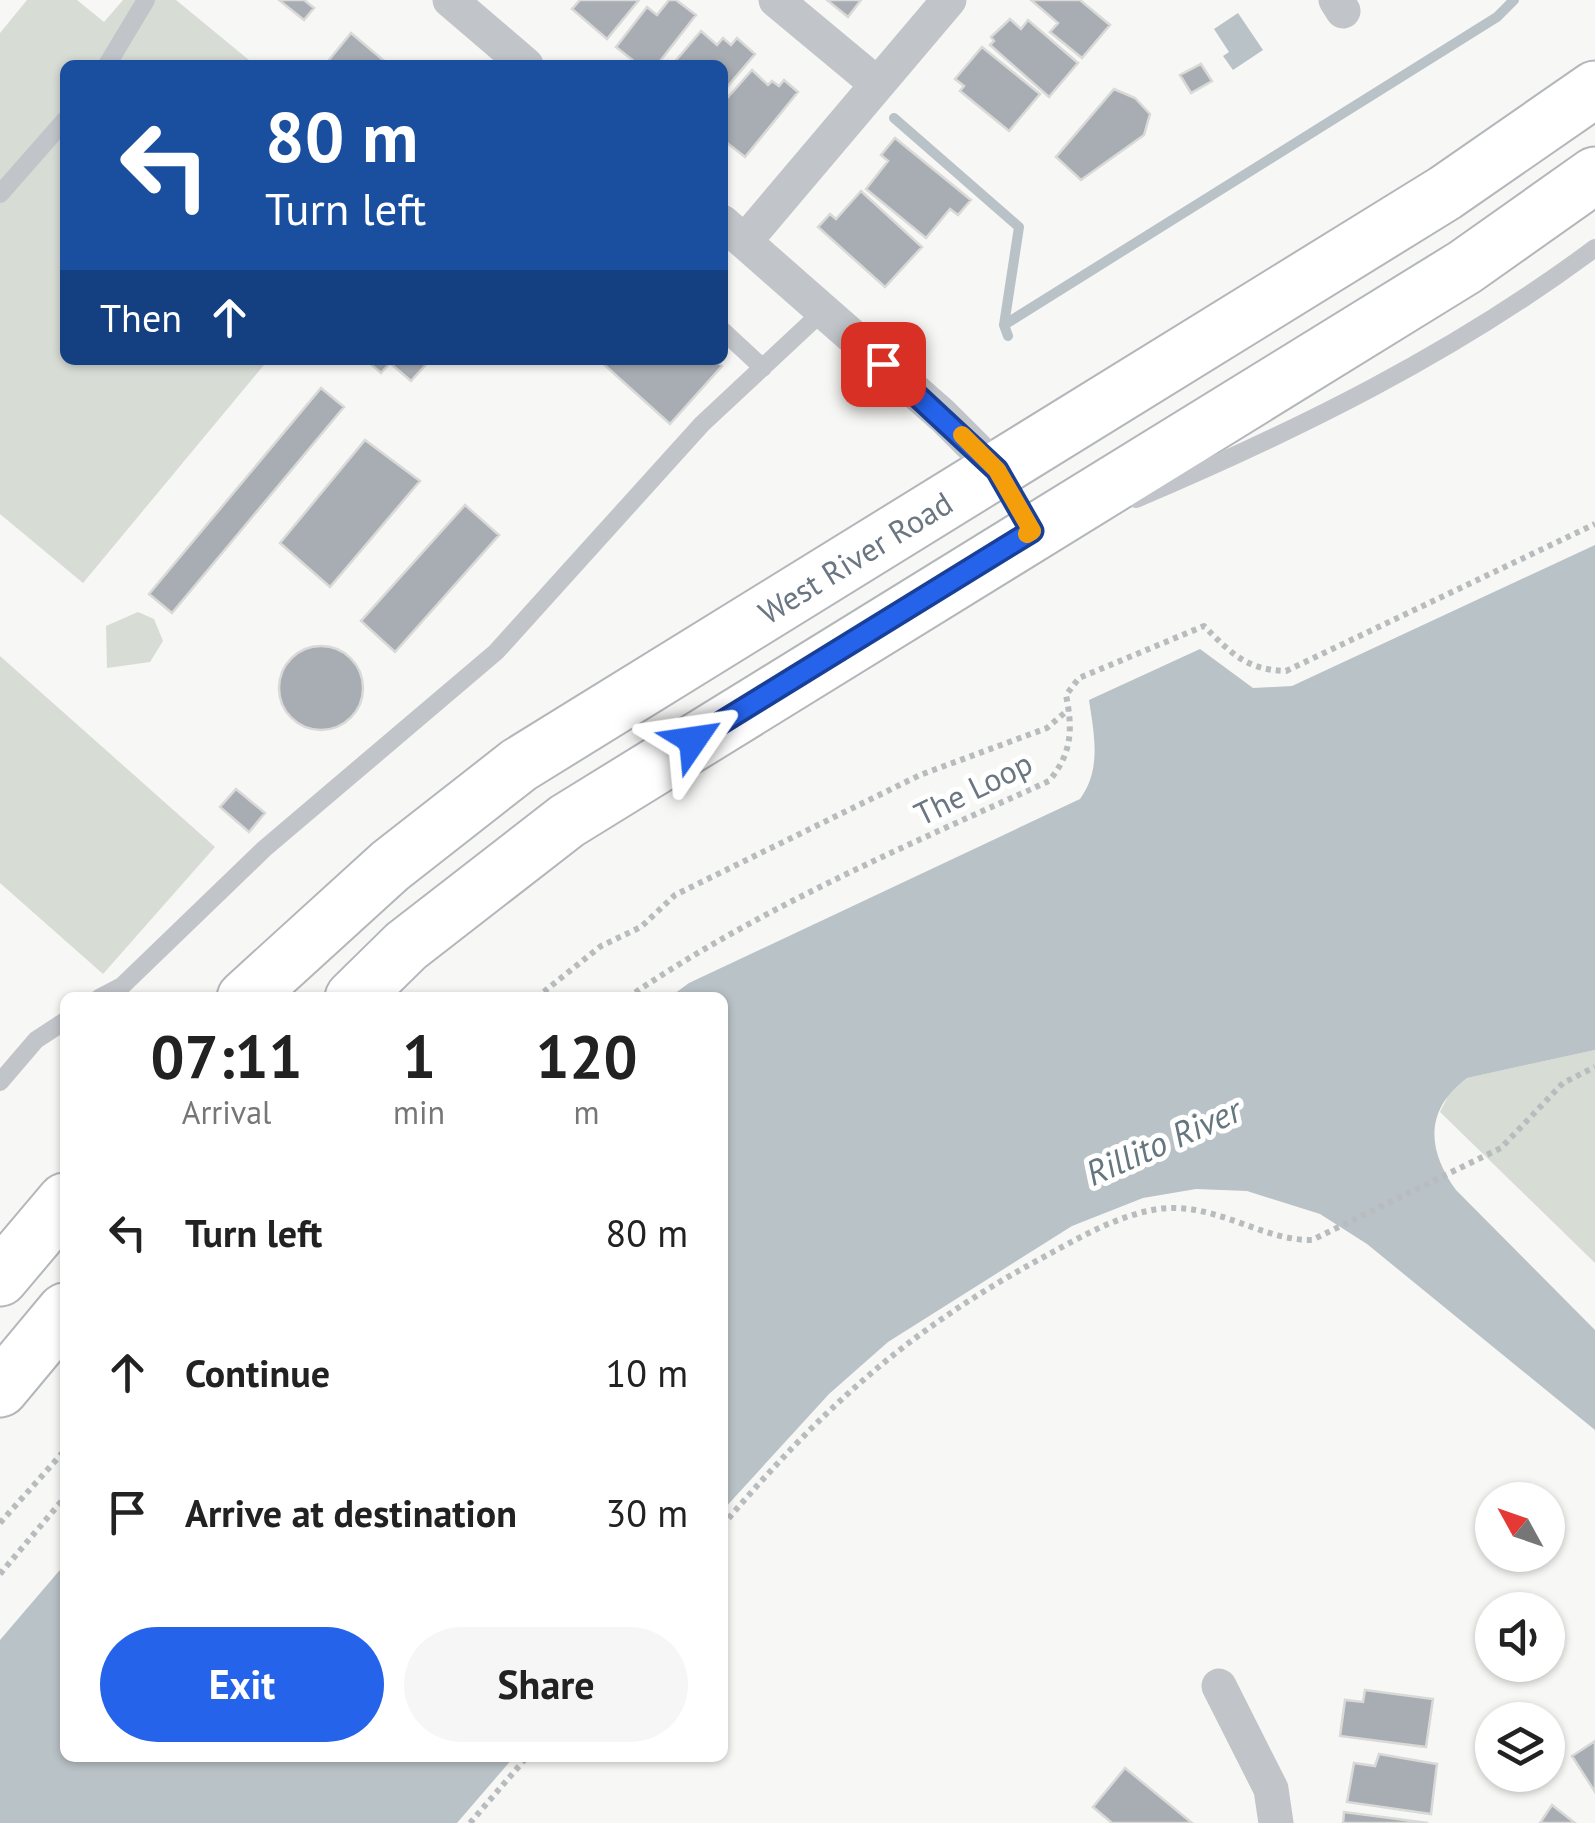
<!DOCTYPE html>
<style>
:root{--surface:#fff;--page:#f6f6f6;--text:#222;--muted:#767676;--accent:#2563eb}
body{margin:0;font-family:"PT Sans",sans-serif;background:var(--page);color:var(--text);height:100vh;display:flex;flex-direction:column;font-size:38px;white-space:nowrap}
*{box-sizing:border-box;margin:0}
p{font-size:32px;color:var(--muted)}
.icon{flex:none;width:55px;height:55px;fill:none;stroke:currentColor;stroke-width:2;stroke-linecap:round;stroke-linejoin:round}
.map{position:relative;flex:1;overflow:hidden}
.panel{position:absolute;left:60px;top:992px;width:668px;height:770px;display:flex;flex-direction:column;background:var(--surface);border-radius:15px;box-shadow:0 2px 8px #0004}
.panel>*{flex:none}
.hud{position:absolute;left:60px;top:60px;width:668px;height:305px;border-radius:15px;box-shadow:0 2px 8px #0004;background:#1a4fa0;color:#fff;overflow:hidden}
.needle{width:65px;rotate:310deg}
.fabs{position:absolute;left:1475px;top:1482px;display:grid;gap:20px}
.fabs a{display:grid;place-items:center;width:90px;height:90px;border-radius:50%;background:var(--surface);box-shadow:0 2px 8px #0004;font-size:50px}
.pin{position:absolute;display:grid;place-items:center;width:85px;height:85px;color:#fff;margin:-42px;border-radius:20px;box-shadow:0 5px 15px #0006}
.me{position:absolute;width:110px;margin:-55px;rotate:58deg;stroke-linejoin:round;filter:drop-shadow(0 0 8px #0008)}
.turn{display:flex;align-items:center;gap:35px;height:210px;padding:0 40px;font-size:45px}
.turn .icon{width:130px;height:130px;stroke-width:2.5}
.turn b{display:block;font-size:70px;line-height:85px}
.then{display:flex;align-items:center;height:95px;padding:0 40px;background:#0003;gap:20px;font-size:38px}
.eta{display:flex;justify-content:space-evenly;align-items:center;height:170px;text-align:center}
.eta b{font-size:60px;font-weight:600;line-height:70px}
.action{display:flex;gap:20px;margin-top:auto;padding:20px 40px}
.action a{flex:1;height:115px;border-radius:60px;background:var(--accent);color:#fff;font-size:40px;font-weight:600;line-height:115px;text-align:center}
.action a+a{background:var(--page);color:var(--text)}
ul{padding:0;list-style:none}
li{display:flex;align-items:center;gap:30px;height:140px;padding:0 40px}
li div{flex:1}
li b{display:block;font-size:38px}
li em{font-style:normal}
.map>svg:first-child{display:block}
</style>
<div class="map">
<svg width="1595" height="1823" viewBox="0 0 1595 1823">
<rect width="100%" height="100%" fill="#f7f7f5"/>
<!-- green -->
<path fill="#d7dcd5" d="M 27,0 L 77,0 L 104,22 L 123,0 L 176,0 L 255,65 L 65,65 L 65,360 L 268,360 L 83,583 L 0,514 L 0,33 Z
M 138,612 L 154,619 L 163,641 L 150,662 L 107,668 L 106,626 Z
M 0,656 L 215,847 L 103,974 L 0,883 Z
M 1595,1050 L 1595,1263 L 1440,1112 L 1451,1090 L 1467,1078 Z"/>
<!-- water -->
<path fill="#b9c2c7" d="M 1238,13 L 1263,50 L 1233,70 L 1223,56 L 1229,52 L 1214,29 Z
M 1595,545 L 1595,1050 L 1467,1078 C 1424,1110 1427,1150 1456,1190 L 1595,1330 L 1595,1430 L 1367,1244 L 1320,1214 L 1247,1191 L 1196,1189 L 1143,1198 L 1072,1226 L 888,1342 L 829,1394 L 723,1510 L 722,998 L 670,997 L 689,983 L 1080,799 C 1102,769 1094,734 1089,700 L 1200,649 L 1253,688 L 1292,686 Z
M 65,1564 L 65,1758 L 513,1758 L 457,1823 L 0,1823 L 0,1640 Z"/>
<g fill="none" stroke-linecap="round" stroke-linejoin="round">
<!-- stream -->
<path stroke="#b9c2c7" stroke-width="10" d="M 894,118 L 1019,227 L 1004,325
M 1008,336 L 1004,325 L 1497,17 L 1514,0"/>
</g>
<!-- building -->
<path fill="#a7adb3" stroke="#d9d9d7" stroke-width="2.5" d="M 279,0 L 304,0 L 314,8 L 304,20 Z
M 580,0 L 639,0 L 607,39 L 572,9 Z
M 669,0 L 676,0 L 696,15 L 657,65 L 633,65 L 635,62 L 616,47 L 647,7 L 657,15 Z
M 827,0 L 861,0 L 848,17 Z
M 1031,0 L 1080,0 L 1110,25 L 1082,58 L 1050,32 L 1058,23 Z
M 1010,19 L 1021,29 L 1028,20 L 1078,63 L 1049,97 L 990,45 L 994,41 L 991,37 Z
M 701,31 L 717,45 L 723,38 L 731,45 L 737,38 L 755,54 L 722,93 L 722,65 L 672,65 Z
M 351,33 L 389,65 L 325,65 Z
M 982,47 L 1040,94 L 1009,131 L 960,91 L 964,86 L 955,79 Z
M 1201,64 L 1212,81 L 1191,93 L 1180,75 Z
M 752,70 L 768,85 L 772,81 L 779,86 L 784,80 L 798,92 L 745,157 L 722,139 L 722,104 Z
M 1114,89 L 1135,98 L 1150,114 L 1144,135 L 1081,180 L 1056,157 Z
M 895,138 L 971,200 L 958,215 L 950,209 L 926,238 L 866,189 L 888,161 L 881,155 Z
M 861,191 L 922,247 L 885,287 L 818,227 L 830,214 L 836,219 Z
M 366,360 L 430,360 L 411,381 L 390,363 L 381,373 Z
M 599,360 L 716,360 L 722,366 L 670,424 Z
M 321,388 L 344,407 L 172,613 L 149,594 Z
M 365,440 L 420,481 L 330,587 L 280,543 Z
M 465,505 L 499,535 L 395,652 L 361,621 Z
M279 688a42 42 0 1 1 84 0a42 42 0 1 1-84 0Z
M 236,789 L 265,813 L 249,832 L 220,807 Z
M 1365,1690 L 1433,1699 L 1426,1747 L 1340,1736 L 1345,1700 L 1363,1702 Z
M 1595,1741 L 1595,1792 L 1572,1756 Z
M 1379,1754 L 1437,1764 L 1431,1814 L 1347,1802 L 1354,1763 L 1375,1766 Z
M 1125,1768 L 1192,1823 L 1112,1823 L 1093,1807 Z
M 1552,1805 L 1575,1823 L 1540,1823 Z
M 1344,1812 L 1428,1823 L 1343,1823 Z"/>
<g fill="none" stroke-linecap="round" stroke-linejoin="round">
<!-- primary casing -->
<g stroke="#b3b6ba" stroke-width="59">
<g id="primary">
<path id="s1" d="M 245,998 L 390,866 L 519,765 L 1445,193 L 1595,89"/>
<path d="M 353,998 L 406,946 L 567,821 L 1465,267 L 1595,175"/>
<path d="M 0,1278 L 65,1201"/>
<path d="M 0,1389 L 65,1311"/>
</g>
</g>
<!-- path -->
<path stroke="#b9bcbe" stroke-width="6" stroke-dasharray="5 5" stroke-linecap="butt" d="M 536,998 L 601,946 L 641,927 L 675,895 L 920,775 L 1047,728 L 1069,709
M 627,998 C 757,909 906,846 1049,781 C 1072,753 1073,730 1066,695 L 1079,678 L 1204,626 C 1231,653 1246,670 1286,671 L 1595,524
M 0,1523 L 65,1450
M 722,1526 C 821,1410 905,1332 1040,1259 C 1077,1239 1115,1216 1158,1209 C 1214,1201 1262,1241 1312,1240 L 1501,1148 L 1563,1083 L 1595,1067
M 0,1574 L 65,1497
M 470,1823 L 526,1758"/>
<!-- service -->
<path stroke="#c1c4c8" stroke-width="18" d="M 107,65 L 146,0
M 0,194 L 65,120
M 722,330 L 763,368
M 1000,475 L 1031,530
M 1136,499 C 1298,430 1453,354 1595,248
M 99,998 L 122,986 L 264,849 L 496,652 L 702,424 L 823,311
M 0,1082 L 36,1040 L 65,1021"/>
<!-- minor -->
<path stroke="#c1c4c8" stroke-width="35" d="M 450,0 L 526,65
M 776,0 L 877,84
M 1336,0 L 1343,11
M 722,222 L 943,416 L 997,470
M 745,241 L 949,0
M 1219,1686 L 1271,1789 L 1276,1823"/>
<!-- primary -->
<use href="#primary" stroke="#fff" stroke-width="55"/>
</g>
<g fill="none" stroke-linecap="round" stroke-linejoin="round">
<!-- route casing -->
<g stroke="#184099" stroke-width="25">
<path id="route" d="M 693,740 L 1032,531 L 997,470 L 883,364"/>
</g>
<!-- route -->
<use href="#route" stroke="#2563eb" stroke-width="18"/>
<!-- slow -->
<path stroke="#f59e0b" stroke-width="18" d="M 962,435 L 997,470 L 1032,531 L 1027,534"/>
</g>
<g text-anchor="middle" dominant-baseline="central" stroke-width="10" stroke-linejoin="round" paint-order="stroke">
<!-- street labels -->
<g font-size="32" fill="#6a7682" stroke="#fff">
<text stroke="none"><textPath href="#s1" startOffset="755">West River Road</textPath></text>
<text transform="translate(973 788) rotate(-26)">The Loop</text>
</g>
<!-- water labels -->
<g font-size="35" font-style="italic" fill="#66767e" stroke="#fff">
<text transform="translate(1163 1141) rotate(-24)">Rillito River</text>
</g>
</g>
</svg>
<div class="fabs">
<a><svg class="needle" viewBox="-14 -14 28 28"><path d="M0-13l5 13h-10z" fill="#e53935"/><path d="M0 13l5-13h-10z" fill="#767676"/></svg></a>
<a><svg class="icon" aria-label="sound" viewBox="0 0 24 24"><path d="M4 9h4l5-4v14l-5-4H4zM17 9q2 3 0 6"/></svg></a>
<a><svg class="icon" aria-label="layers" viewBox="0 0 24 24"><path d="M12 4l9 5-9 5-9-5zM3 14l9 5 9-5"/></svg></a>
</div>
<div class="pin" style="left:883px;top:364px;background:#d93025"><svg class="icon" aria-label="arrive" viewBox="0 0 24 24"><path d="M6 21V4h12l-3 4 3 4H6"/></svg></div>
<svg class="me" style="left:693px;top:740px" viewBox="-20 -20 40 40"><path d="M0-17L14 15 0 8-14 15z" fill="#2563eb" stroke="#fff" stroke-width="4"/></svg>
<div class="hud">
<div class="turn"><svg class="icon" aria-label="left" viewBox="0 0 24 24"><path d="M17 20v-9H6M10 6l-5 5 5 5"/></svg><div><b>80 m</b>Turn left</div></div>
<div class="then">Then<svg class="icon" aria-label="ahead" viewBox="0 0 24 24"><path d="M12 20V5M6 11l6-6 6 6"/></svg></div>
</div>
<section class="panel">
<div class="eta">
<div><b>07:11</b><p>Arrival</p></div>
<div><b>1</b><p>min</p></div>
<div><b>120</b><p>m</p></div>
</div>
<ul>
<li><svg class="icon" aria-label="left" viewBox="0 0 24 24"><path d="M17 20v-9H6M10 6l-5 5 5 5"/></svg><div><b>Turn left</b></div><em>80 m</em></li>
<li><svg class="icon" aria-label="ahead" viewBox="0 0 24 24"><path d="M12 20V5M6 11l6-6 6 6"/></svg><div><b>Continue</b></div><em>10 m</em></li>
<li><svg class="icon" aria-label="arrive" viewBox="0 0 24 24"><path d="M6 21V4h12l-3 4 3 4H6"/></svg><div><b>Arrive at destination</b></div><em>30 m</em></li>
</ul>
<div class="action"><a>Exit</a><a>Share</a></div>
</section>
</div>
